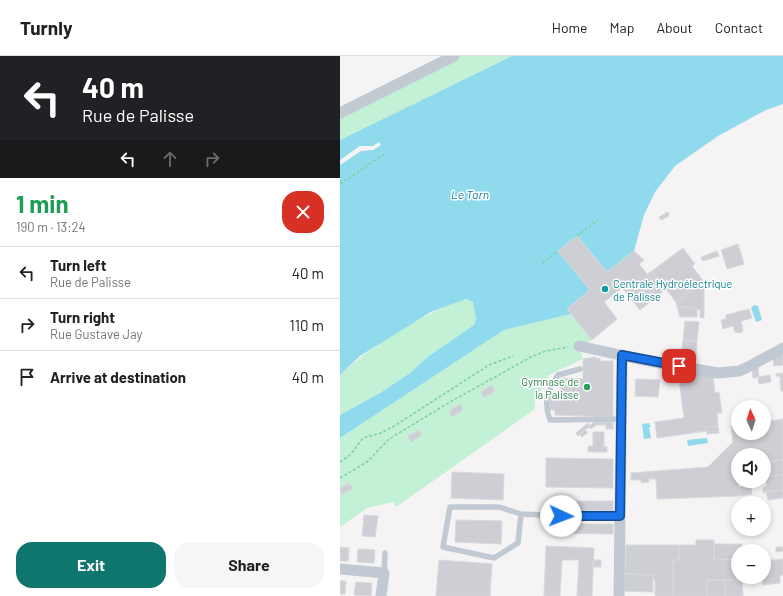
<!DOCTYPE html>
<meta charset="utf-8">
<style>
:root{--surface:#fff;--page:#f6f6f6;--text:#202124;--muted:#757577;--line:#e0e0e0;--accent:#0f766e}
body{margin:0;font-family:Barlow,sans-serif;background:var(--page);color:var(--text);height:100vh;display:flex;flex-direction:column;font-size:15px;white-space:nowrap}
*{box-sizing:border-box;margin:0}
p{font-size:13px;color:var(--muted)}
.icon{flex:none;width:22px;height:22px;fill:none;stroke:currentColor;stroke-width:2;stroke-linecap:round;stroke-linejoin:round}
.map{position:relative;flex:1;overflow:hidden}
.side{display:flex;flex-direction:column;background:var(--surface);width:340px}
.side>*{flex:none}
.banner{background:#202124;color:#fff;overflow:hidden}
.needle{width:26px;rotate:356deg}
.tools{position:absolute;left:391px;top:344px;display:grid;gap:8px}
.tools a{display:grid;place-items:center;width:40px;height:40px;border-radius:50%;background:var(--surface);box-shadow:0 2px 6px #0003;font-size:20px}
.pin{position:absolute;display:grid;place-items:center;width:34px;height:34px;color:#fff;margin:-17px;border-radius:8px;box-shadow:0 2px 6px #0006}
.me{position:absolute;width:44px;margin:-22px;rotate:92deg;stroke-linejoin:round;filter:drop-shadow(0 0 3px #0008)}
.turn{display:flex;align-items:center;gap:14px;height:84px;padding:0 16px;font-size:18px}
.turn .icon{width:52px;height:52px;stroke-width:2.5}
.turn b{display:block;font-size:28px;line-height:34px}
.lanes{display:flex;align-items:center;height:38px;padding:0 16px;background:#0003;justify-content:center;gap:20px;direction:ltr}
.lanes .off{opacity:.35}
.round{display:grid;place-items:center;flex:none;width:42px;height:42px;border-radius:16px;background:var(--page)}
.headline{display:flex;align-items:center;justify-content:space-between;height:68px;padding:0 16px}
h1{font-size:24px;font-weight:700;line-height:30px;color:#1e9e55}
.action{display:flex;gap:8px;margin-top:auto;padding:8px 16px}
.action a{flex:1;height:46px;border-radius:16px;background:var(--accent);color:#fff;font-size:16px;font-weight:700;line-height:46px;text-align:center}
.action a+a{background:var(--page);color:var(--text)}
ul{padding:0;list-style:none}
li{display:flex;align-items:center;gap:12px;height:52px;padding:0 16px;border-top:1px solid var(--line)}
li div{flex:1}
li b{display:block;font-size:15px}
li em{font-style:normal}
header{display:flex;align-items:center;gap:24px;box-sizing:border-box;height:56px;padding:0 20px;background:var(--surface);border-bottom:1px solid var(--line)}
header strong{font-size:19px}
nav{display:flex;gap:22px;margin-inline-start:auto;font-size:14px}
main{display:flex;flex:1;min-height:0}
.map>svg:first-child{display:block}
</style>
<header>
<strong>Turnly</strong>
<nav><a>Home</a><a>Map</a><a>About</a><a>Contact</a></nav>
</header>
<main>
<section class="side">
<div class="banner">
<div class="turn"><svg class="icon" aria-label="left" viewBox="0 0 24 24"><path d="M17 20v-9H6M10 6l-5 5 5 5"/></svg><div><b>40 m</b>Rue de Palisse</div></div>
<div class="lanes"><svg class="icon" aria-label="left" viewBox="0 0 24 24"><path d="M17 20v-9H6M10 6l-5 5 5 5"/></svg><svg class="icon off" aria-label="ahead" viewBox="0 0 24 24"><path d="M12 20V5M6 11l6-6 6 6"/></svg><svg class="icon off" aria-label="right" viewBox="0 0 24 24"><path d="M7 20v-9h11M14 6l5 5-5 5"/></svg></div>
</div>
<div class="headline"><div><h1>1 min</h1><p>190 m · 13:24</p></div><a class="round" style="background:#d93025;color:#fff"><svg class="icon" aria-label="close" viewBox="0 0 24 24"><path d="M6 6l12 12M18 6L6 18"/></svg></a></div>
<ul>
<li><svg class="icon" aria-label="left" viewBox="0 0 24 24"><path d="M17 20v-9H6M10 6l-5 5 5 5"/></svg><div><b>Turn left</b><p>Rue de Palisse</p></div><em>40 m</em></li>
<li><svg class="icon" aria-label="right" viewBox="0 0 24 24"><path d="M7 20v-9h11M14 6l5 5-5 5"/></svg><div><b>Turn right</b><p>Rue Gustave Jay</p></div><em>110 m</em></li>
<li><svg class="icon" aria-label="arrive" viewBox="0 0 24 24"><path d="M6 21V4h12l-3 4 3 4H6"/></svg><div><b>Arrive at destination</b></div><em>40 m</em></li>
</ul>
<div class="action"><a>Exit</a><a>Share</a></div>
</section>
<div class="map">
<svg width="443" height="540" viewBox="0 0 443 540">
<rect width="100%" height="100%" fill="#f5f3f3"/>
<!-- green -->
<path fill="#c3f1d5" d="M 114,0 L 172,0 L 0,84 L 0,57 Z
M 121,244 L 129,244 L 133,246 L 136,262 L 134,269 L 89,300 L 70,317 L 40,337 L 0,359 L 0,319 C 35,287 77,262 121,244 Z
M 231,258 L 252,284 L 239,290 L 243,303 L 209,319 L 200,336 L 195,337 L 195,353 L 56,451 L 53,446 L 27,452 L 0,471 L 0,382 L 164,274 Z"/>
<!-- water -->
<path fill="#90daee" d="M 172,0 L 443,0 L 443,48 L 426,54 L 378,80 L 335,110 L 315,136 L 304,159 L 294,195 L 267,216 L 237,180 L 219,195 L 250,234 L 227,253 L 231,258 L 164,274 L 0,382 L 0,359 L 40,337 L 70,317 L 89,300 L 134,269 L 136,262 L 133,246 L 126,243 L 91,256 L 20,300 L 0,319 L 0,84 Z
M 414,249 L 418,250 L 422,264 L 416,266 L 411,252 Z
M 309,367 L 311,371 L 309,371 L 311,382 L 304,383 L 302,368 Z
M 367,382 L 368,387 L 348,390 L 347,384 Z"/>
<!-- pier -->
<path fill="#f5f3f3" d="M 39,86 L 41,89 L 33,94 L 21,95 L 0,109 L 0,104 L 20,90 L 33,90 Z"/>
<!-- building -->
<path fill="#cdcfd5" stroke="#d7d9de" d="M 328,156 L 329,160 L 321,164 L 319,161 Z
M 237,180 L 267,216 L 294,195 L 304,204 L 299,208 L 316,229 L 309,235 L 315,242 L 300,254 L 282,232 L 264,246 L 277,263 L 252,284 L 227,253 L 250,234 L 218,195 Z
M 398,188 L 404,208 L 387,213 L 381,194 Z
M 343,192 L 355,208 L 352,210 L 364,226 L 336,246 L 312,215 Z
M 377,195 L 379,200 L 363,205 L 361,201 Z
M 312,215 L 326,234 L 322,236 L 307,218 Z
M 364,226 L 364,262 L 360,261 L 360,254 L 337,250 L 336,246 Z
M 316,229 L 322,236 L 315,242 L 309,235 Z
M 337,250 L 357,253 L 357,261 L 340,261 Z
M 409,253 L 412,262 L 401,265 L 403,274 L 401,277 L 395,276 L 393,270 L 383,273 L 381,264 L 386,263 L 386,259 Z
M 345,265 L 359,266 L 357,285 L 343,284 Z
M 343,284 L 357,285 L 356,303 L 341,302 Z
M 443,297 L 443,309 L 434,310 L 433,303 Z
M 256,301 L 256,303 L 260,302 L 260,305 L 273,305 L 273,361 L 215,359 L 215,354 L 210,354 L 210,339 L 220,339 L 221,322 L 243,323 L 243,303 Z
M 418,310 L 419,321 L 413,322 L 412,313 Z
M 338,315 L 373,320 L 375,337 L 379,336 L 382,357 L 377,357 L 378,370 L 366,371 L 366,375 L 317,382 L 315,366 L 344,362 Z
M 443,317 L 443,335 L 441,335 L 440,320 L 436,320 L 436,318 Z
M 430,319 L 431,326 L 419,328 L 418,321 Z
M 296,323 L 320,324 L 318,341 L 295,340 Z
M 152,329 L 155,335 L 144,342 L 141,336 Z
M 120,348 L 123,354 L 112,361 L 109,355 Z
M 443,363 L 443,404 L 424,406 L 424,399 L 398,399 L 398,409 L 396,410 L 400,440 L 317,443 L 316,423 L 309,423 L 309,426 L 301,427 L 301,424 L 291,424 L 291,417 L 368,411 L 393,386 L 391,370 L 398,369 L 398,377 L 424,377 L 424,366 Z
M 254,366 L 273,366 L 273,373 L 266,373 L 266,369 L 256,369 L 251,373 L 248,371 Z
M 248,367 L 250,370 L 238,380 L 236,377 Z
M 378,370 L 379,377 L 367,378 L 366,371 Z
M 79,374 L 82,379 L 71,386 L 68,380 Z
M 245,374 L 248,376 L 242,381 L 240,379 Z
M 253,376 L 264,376 L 264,391 L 267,391 L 267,396 L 248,396 L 248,390 L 253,390 Z
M 206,402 L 273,403 L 273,432 L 206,431 Z
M 443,404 L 443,419 L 429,421 L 427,406 Z
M 112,416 L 164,418 L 163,444 L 111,442 Z
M 443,419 L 443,434 L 423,437 L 423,432 L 427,430 L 426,421 Z
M 9,427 L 13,432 L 2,439 L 0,432 Z
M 411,430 L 412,438 L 400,440 L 399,431 Z
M 443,434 L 443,442 L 428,444 L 426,436 Z
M 213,445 L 273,445 L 273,455 L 212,454 Z
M 24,459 L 38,460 L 35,481 L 22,480 Z
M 116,464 L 162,465 L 161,488 L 115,486 Z
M 212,468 L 273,468 L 273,478 L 212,477 Z
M 356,484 L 374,484 L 374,504 L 398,503 L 398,521 L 402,521 L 402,524 L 367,524 L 367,540 L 333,540 L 333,504 L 339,504 L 339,489 L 356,489 Z
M 374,488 L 402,488 L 402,495 L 398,495 L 398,503 L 374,504 Z
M 286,489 L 339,489 L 339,504 L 333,504 L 333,540 L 315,540 L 315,524 L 313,523 L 313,519 L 285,518 Z
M 206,490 L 254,492 L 252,540 L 237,540 L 239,504 L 222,504 L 220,540 L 204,540 Z
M 0,491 L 9,492 L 8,505 L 0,505 Z
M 436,491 L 443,491 L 443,495 L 436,496 Z
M 18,493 L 35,494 L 34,507 L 17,506 Z
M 443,503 L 443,519 L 440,519 L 440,527 L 423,529 L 422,521 L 416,521 L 424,521 L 424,505 Z
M 99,504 L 152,508 L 150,540 L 96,540 Z
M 253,504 L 261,504 L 261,511 L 253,511 Z
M 285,518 L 313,519 L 313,536 L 284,535 Z
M 367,524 L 385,524 L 385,540 L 367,540 Z
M 385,524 L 402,524 L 403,540 L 385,540 Z
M 0,525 L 6,525 L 5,538 L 0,538 Z
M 16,526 L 32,527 L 31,540 L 14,539 Z"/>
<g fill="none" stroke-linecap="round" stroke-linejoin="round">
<!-- path -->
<path stroke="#7ad0a6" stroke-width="1.5" stroke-dasharray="3 2" stroke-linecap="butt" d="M 0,128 L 46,97
M 237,180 L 258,164
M 202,207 L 218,195
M 0,406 L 10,399 L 23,382 L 41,377 L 56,369 L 149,309 L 173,300
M 0,422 L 27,406 L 49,383 L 110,346 L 191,301 L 206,295 L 228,291"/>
<!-- service -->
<path stroke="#c1cad2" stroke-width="5.5" d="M 240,313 L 218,319 C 208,333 203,346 210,364 L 280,363
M 181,458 L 178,487 L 154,502 L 103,491 L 110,451 L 159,451 L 181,458 L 247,461 L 280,460
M 44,517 L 45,497"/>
<!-- minor -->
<path stroke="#c1cad2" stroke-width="11" d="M 0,57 L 114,0
M 239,290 L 303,304 L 378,317 L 399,315 L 408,311 L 443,292
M 0,513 L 44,517 L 41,540
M 279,540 L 282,299"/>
</g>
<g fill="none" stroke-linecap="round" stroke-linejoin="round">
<!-- route casing -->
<g stroke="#114b97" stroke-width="10">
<path id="route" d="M 221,460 L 280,460 L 282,299 L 339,310"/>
</g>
<!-- route -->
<use href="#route" stroke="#1a73e8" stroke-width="7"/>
</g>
<!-- markers -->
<circle fill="#0f9aa8" stroke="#fff" stroke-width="1.5" cx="265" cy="233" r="4"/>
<circle fill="#2e9e5b" stroke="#fff" stroke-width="1.5" cx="247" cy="331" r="4"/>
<g text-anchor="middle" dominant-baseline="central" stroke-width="3" stroke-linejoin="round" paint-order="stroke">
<!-- culture labels -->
<g font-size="11" fill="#0d838f" stroke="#fff" text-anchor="start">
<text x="273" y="227">Centrale Hydroélectrique<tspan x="273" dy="13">de Palisse</tspan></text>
</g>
<!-- leisure labels -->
<g font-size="11" fill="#27864d" stroke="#fff" text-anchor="end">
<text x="239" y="325">Gymnase de<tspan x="239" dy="13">la Palisse</tspan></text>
</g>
<!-- water labels -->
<g font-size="12" font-style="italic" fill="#0c7c9b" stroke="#fff">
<text x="130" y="138">Le Tarn</text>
</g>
</g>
</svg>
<div class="tools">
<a><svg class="needle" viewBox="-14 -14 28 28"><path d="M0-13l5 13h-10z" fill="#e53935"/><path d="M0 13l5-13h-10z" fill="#757577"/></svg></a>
<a><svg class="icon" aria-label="sound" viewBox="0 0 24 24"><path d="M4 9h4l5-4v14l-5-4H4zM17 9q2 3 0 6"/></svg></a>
<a>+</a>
<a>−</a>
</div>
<div class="pin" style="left:339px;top:310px;background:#d93025"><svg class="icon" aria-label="arrive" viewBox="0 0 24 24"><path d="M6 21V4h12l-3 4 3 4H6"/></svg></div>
<svg class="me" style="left:221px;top:460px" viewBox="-20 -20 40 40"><circle r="19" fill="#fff"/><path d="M0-13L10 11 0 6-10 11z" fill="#1a73e8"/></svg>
</div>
</main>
